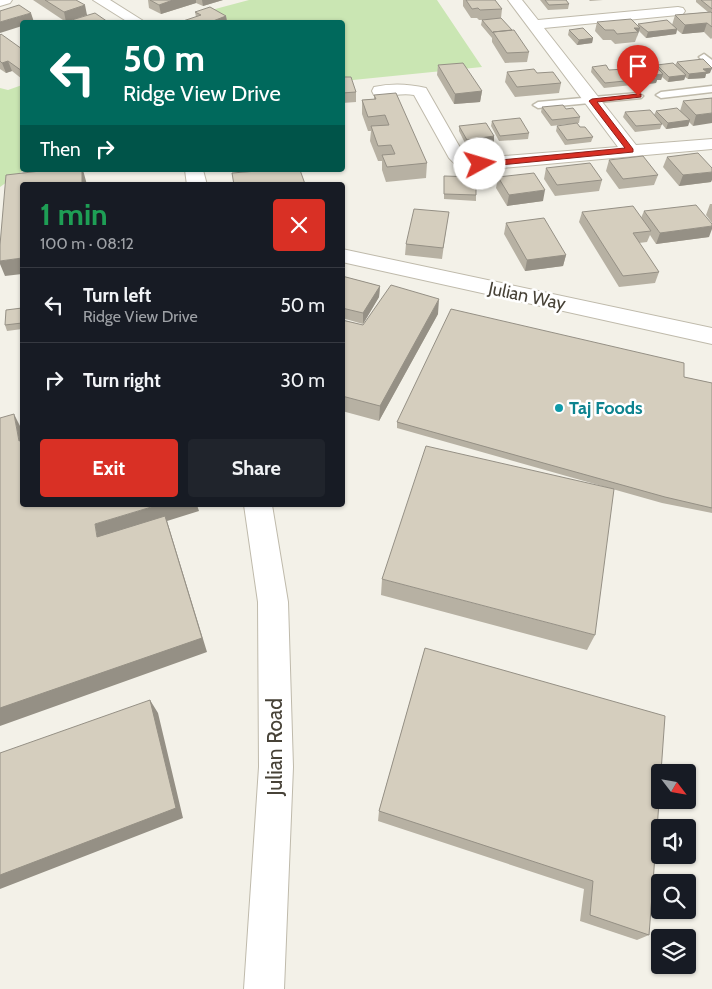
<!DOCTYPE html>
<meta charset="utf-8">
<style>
:root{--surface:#171b24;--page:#20242c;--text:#f1f3f6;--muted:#9ea1a6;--line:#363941;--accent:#d93025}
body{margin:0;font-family:Cabin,sans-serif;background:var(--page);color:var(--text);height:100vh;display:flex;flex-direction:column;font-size:19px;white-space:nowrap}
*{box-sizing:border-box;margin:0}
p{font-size:16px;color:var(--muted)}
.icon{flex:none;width:28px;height:28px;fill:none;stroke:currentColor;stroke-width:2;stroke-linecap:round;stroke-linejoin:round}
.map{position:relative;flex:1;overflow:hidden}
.drawer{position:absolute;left:20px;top:182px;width:325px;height:325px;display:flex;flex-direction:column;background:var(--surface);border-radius:5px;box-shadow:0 1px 4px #0004}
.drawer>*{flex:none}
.hud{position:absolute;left:20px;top:20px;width:325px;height:152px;border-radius:5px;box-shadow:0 1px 4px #0004;background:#00695c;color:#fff;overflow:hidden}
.needle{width:32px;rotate:121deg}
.controls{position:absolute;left:651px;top:764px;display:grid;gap:10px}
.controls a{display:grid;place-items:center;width:45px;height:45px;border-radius:5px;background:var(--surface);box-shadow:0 1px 4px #0004;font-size:25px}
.pin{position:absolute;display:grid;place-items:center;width:42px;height:42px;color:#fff;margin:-51px -21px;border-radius:50% 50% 50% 0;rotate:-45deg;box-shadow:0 0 5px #0007}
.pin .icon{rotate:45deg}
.me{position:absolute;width:55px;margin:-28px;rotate:84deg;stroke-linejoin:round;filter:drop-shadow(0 0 4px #0008)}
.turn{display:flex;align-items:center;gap:18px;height:105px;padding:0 20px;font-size:22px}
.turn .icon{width:65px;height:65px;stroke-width:2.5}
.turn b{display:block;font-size:35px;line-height:42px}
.then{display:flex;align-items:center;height:48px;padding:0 20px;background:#0003;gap:10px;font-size:19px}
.round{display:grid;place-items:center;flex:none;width:52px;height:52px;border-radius:5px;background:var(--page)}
.head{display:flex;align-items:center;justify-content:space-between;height:85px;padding:0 20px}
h1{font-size:30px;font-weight:800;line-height:38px;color:#1e9e55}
.button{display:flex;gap:10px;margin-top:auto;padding:10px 20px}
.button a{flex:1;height:58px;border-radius:5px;background:var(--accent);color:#fff;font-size:20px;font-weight:800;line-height:58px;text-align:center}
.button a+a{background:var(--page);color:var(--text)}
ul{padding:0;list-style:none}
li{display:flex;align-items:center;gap:15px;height:75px;padding:0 20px;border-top:1px solid var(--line)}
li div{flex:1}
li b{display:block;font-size:19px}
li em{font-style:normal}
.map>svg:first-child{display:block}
</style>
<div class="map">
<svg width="712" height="989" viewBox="0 0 712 989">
<rect width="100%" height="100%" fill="#f3f1e8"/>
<!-- green -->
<path fill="#cae6b3" d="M 249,0 L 437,0 L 482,67 L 343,81 L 342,22 L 230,22 L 204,12 Z
M 22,85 L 22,170 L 24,170 L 0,187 L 0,189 L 0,88 L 8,90 Z"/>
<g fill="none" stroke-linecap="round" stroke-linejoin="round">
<!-- service casing -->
<g stroke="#bfbaab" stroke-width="3">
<path id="service" d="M 704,54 L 712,60 L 712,68 L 709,67 L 699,57 Z
M 712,86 L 712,92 L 661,98 L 656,95 L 661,92 Z
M 638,93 L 643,96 L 641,98 L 538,108 L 533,105 L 538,102 Z"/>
</g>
<!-- minor casing -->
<g stroke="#bfbaab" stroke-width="2">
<path id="minor" d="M 0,0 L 12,0 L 10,3 L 0,6 Z
M 93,0 L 110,0 L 145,22 L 128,22 Z
M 508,0 L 522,0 L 538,20 L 678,7 L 683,8 L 685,11 L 683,14 L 678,15 L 544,28 L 636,145 L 712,139 L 712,149 L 480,170 L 454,163 L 449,158 L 414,95 C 401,92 387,98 374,95 L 372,91 L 374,87 C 392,83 409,84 426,88 L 462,151 L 468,155 L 480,158 L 618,147 Z
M 185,170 L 203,170 L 207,185 L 187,185 Z
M 342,249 L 712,328 L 712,344 L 342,262 Z
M 244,505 L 272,505 L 288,602 L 293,767 L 284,989 L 244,989 L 259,767 L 258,602 Z"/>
</g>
<!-- service -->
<use href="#service" fill="#fff" fill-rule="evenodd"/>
<!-- minor -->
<use href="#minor" fill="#fff" fill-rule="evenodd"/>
</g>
<!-- wall -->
<path fill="#b7b1a3" d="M 33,0 L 76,0 L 87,15 L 66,22 Z
M 148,0 L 223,0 L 203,6 L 196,3 L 161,14 L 149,8 Z
M 463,0 L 495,0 L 502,9 L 501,18 L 529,52 L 527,62 L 505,63 L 492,42 L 492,38 L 481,25 L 482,20 L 485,20 L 479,20 L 477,18 L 471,18 L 463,6 Z
M 540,0 L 566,0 L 569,4 L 568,9 L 548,10 Z
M 589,0 L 603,0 L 590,1 Z
M 696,0 L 712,0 L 712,38 L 711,39 L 704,32 L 682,34 L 677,30 L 676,34 L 646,38 L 639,31 L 635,42 L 615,44 L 611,40 L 603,40 L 595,31 L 597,22 L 638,26 L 638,24 L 672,25 L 675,15 L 708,12 L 696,2 Z
M 195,12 L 226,16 L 227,22 L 180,22 L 196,17 Z
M 569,30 L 593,38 L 592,43 L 577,45 L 568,35 Z
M 0,35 L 22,49 L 22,79 L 12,71 L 6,73 L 0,69 Z
M 677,62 L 710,73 L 706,74 L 705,78 L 688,79 L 685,77 L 684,80 L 668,82 L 662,77 L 661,80 L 657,80 L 656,83 L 639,85 L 633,79 L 632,85 L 604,88 L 591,72 L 592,67 L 609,70 L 626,71 L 627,66 L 656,68 L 657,65 L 675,65 Z
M 438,65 L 482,91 L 480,102 L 454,104 L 437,75 Z
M 507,72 L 537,73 L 561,83 L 559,93 L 515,97 L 505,82 Z
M 342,77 L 356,92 L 356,102 L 342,103 Z
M 374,95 L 427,163 L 426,178 L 386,182 L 382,170 L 382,161 L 378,161 L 370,141 L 371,131 L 368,131 L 362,114 L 362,100 L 374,99 Z
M 712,98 L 693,126 L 689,122 L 688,126 L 666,129 L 662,124 L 660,129 L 635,132 L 623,117 L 625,112 L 654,115 L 656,111 L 680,111 L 683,101 Z
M 542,107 L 566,109 L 580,117 L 579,123 L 551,126 L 541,112 Z
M 492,121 L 529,133 L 528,139 L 499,141 L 491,126 Z
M 459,126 L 494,136 L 494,142 L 466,145 L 459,131 Z
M 557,126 L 580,127 L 593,137 L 591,142 L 565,145 L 556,131 Z
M 667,157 L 711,182 L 679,186 L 663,167 Z
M 609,160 L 658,175 L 654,185 L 619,189 L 606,171 Z
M 546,168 L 602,180 L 599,191 L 555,196 L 544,179 Z
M 444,176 L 476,195 L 476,201 L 444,199 Z
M 498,177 L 543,201 L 507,206 L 496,188 Z
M 710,204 L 712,204 L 712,223 L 706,215 Z
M 644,211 L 709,237 L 656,244 L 650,235 L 647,242 L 639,243 L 659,272 L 655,283 L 619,287 L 579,222 L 582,212 L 641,218 Z
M 447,223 L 442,259 L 405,255 L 406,244 Z
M 506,223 L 566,255 L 563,266 L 525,271 L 504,234 Z
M 342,276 L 380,286 L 379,297 L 363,324 L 342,318 Z
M 22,308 L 22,329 L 7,331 L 5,325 Z
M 438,314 L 379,421 L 342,411 L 342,320 L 363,325 Z
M 684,377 L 712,383 L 712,513 L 662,503 L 397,428 L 397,422 Z
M 382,579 L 595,635 L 587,650 L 381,595 Z
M 425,648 L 649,935 L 637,940 L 580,921 L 584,889 L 378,821 L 379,811 Z"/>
<!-- shaded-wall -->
<path fill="#959085" d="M 173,0 L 196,0 L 196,3 L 161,14 L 159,5 Z
M 202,0 L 223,0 L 203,6 Z
M 85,5 L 87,15 L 66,22 L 64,12 Z
M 31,13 L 34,22 L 22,22 L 22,26 L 0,33 L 0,22 Z
M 226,16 L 227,22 L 213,22 L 213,21 Z
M 707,23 L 704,32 L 682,34 L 685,25 Z
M 634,28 L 640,28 L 637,37 L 638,32 Z
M 677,29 L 676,34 L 646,38 L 648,32 Z
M 593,38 L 592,43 L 577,45 L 579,40 Z
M 8,61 L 12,71 L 6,73 L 2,63 Z
M 712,68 L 710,73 L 706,74 L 705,78 L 688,79 L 689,74 L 703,69 Z
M 663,74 L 661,80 L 657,80 L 656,83 L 639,85 L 641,80 L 654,75 Z
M 686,75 L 684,80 L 668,82 L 669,77 Z
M 482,91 L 480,102 L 454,104 L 455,94 Z
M 712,113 L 712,123 L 693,126 L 696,115 Z
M 690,120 L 688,126 L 666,129 L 668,123 Z
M 494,136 L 494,142 L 466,145 L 467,140 Z
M 82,170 L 83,170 L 86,181 L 87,185 L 82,185 Z
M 712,172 L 712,180 L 711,182 L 679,186 L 683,175 Z
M 545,190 L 543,201 L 507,206 L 509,195 Z
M 712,226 L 712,229 L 709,237 L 656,244 L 660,233 Z
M 566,255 L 563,266 L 525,271 L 527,260 Z
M 22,258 L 22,274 L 5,276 L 0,264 L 0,261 Z
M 380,286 L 379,297 L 363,324 L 363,313 Z
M 439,299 L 438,314 L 379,421 L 380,406 Z
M 14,414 L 22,430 L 22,448 L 19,441 Z
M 158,505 L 197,505 L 199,511 L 167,521 L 207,652 L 0,726 L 0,708 L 97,537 L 95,524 Z
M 150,700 L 158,713 L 183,818 L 0,889 L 0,875 Z"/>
<!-- building -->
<path fill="#d5cebe" stroke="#959085" d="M 45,0 L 76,0 L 85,5 L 64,12 Z
M 150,0 L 173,0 L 159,5 Z
M 466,0 L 495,0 L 502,9 L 480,10 L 478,8 L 472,9 Z
M 545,0 L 566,0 L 569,4 L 549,5 Z
M 701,0 L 712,0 L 712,9 Z
M 19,5 L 31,13 L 0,22 L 0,11 Z
M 210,7 L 226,16 L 213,21 L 215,22 L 180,22 L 201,15 L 195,12 Z
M 711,12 L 712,13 L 712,27 L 707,23 L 685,25 L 675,15 Z
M 95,13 L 108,22 L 65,22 Z
M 501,18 L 512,30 L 493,32 L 493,33 L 482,20 Z
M 631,19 L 640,28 L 634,28 L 638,32 L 617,34 L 614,30 L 605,30 L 597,22 Z
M 667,20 L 677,29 L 648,32 L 638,24 Z
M 583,28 L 593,38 L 579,40 L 569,30 Z
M 514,30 L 529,52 L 507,53 L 493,32 Z
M 1,34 L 22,49 L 22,71 L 8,61 L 2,63 L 0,61 L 0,35 Z
M 703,59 L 712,68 L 703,69 L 707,72 L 689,74 L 677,62 Z
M 463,63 L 482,91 L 455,94 L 438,65 Z
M 652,63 L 663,74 L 654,75 L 657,78 L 641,80 L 627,66 Z
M 673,63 L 686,75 L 669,77 L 657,65 Z
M 606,65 L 609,70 L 624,69 L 634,80 L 605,83 L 592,67 Z
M 534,69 L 537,73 L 553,72 L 561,83 L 517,87 L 507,72 Z
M 342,77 L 351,77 L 356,92 L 342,93 Z
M 396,93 L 427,163 L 387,167 L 382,155 L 395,154 L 391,145 L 378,146 L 371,126 L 389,125 L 385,115 L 368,117 L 362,100 L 376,99 L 374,95 Z
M 712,98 L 712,113 L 696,115 L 683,101 Z
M 563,105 L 566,109 L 573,108 L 580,117 L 552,120 L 542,107 Z
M 677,108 L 690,120 L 668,123 L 656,111 Z
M 650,110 L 662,124 L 636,126 L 625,112 Z
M 520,118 L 529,133 L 500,136 L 492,121 Z
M 486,123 L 494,136 L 467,140 L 459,126 Z
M 577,123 L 580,127 L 585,127 L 593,137 L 567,140 L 557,126 Z
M 698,153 L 712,168 L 712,172 L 683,175 L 667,157 Z
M 643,156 L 658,175 L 623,179 L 609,160 Z
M 590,163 L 602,180 L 557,185 L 546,168 Z
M 49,170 L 82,170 L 82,185 L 22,185 L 22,258 L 0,261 L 0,245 L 6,175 Z
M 258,170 L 300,170 L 305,184 L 311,183 L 312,185 L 234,185 L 232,173 L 258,171 Z
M 534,173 L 545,190 L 509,195 L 498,177 Z
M 444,176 L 476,177 L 476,195 L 444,194 Z
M 696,205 L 712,224 L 712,226 L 660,233 L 644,211 Z
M 633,206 L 651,231 L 633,233 L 659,272 L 623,276 L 582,212 Z
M 414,209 L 449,212 L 443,248 L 406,244 Z
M 544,218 L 566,255 L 527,260 L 506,223 Z
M 342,276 L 380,286 L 363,313 L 342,308 Z
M 391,285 L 439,299 L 380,406 L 342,396 L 342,320 L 363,325 Z
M 22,308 L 22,323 L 5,325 L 6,310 Z
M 451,309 L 684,363 L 684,377 L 712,383 L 712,508 L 665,497 L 397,422 Z
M 14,414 L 19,441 L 22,440 L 22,505 L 158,505 L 95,524 L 97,537 L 165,516 L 202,638 L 0,708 L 0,418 Z
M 426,446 L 614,489 L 595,635 L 382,579 Z
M 425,648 L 665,716 L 661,772 L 660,772 L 660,789 L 649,935 L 590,915 L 593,881 L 379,811 Z
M 150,700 L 176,808 L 0,875 L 0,753 Z"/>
<!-- route -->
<path fill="#d93025" stroke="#8d1f18" d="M 638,94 L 641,94 L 641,97 L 597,102 L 633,149 L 633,152 L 480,167 L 476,164 L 480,162 L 625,148 L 589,101 L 592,99 Z"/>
<!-- markers -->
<circle fill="#0f9aa8" stroke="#fff" stroke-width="2" cx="559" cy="408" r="5"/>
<g text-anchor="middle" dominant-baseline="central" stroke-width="5" stroke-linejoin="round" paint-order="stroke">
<!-- street labels -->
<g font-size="18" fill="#474237" stroke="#fff">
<text transform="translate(527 296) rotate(12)">Julian Way</text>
</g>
<!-- culture labels -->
<g font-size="18" font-weight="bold" fill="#0d838f" stroke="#fff" text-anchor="start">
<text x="569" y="408">Taj Foods</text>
</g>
<!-- near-street labels -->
<g font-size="21" fill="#474237" stroke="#fff">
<text transform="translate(274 747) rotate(-90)">Julian Road</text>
</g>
</g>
</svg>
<div class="controls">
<a><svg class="needle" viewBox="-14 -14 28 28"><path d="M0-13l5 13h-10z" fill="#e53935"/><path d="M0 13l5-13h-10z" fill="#9ea1a6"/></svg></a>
<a><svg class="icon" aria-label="sound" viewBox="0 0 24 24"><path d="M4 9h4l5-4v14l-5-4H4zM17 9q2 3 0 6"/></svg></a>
<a><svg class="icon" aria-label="search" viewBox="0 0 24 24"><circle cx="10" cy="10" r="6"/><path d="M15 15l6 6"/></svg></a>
<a><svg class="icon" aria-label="layers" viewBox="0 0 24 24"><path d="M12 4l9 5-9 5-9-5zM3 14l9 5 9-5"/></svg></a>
</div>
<div class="pin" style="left:638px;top:96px;background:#d93025"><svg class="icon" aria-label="arrive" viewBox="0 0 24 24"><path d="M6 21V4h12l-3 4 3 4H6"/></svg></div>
<svg class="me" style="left:480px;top:164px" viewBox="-20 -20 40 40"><circle r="19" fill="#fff"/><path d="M0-13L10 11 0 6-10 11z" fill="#d93025"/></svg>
<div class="hud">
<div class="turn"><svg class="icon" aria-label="left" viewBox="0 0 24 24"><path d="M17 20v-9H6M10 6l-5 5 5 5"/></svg><div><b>50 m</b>Ridge View Drive</div></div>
<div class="then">Then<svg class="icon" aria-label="right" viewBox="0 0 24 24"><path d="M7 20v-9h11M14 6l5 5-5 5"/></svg></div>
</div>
<section class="drawer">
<div class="head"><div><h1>1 min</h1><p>100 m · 08:12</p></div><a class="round" style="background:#d93025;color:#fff"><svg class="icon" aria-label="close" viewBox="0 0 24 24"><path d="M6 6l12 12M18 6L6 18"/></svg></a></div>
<ul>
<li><svg class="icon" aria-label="left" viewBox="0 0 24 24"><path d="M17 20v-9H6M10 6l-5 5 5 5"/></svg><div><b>Turn left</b><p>Ridge View Drive</p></div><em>50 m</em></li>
<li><svg class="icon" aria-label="right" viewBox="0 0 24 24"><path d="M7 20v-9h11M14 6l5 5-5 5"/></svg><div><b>Turn right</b></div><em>30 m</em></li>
</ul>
<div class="button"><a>Exit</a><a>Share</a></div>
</section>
</div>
